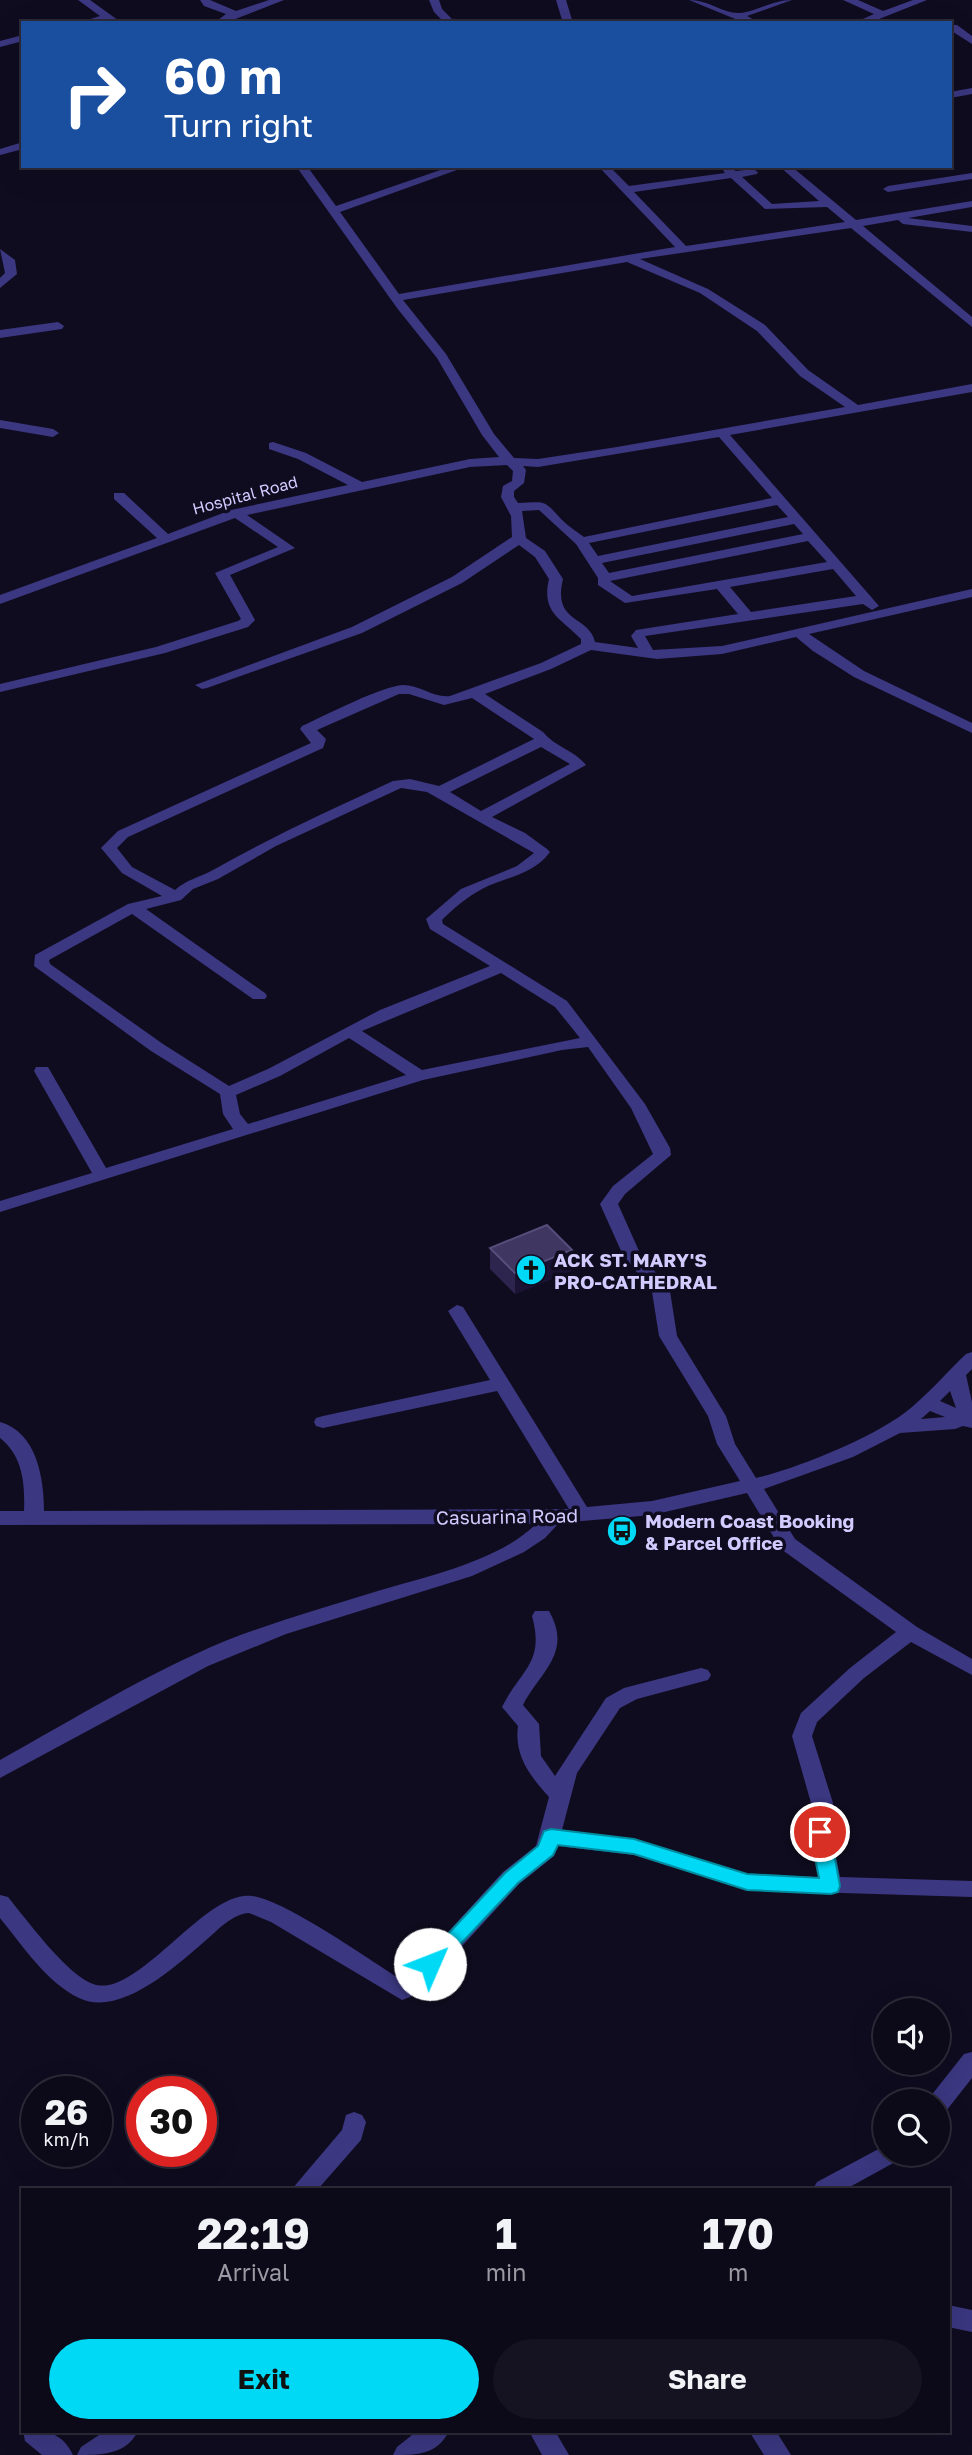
<!DOCTYPE html>
<style>
:root{--surface:#0c0918;--page:#151221;--text:#f1f3f6;--muted:#9a9aa2;--line:#2c2a37;--accent:#00d9f6}
body{margin:0;font-family:"Golos Text",sans-serif;background:var(--page);color:var(--text);height:100vh;display:flex;flex-direction:column;font-size:26px;white-space:nowrap}
*{box-sizing:border-box;margin:0}
p{font-size:23px;color:var(--muted)}
.icon{flex:none;width:38px;height:38px;fill:none;stroke:currentColor;stroke-width:2;stroke-linecap:round;stroke-linejoin:round}
.map{position:relative;flex:1;overflow:hidden}
.details{position:absolute;left:21px;top:2188px;width:929px;height:245px;display:flex;flex-direction:column;background:var(--surface);border-radius:0px;box-shadow:0 7px 28px #0002,0 0 0 2px var(--line)}
.details>*{flex:none}
.top-card{position:absolute;left:21px;top:21px;width:931px;height:147px;border-radius:0px;box-shadow:0 7px 28px #0002,0 0 0 2px var(--line);background:#1a4fa0;color:#fff;overflow:hidden}
.buttons{position:absolute;left:873px;top:1998px;display:grid;gap:14px}
.buttons a{display:grid;place-items:center;width:77px;height:77px;border-radius:50%;background:var(--surface);box-shadow:0 7px 28px #0002,0 0 0 2px var(--line);font-size:35px}
.speed{position:absolute;left:21px;top:2076px;display:flex;gap:14px;font-size:35px;font-weight:700;text-align:center}
.speed>*{display:grid;place-content:center;width:91px;height:91px;border-radius:50%;background:var(--surface);box-shadow:0 7px 28px #0002,0 0 0 2px var(--line);line-height:1}
.speed small{font-size:18px;font-weight:400}
.speed .limit{border:10px solid #d22;background:#fff;color:#111}
.pin{position:absolute;display:grid;place-items:center;width:60px;height:60px;color:#fff;margin:-30px;border:4px solid #fff;border-radius:50%;box-shadow:0 2px 7px #0007}
.me{position:absolute;width:77px;margin:-38px;rotate:46deg;stroke-linejoin:round;filter:drop-shadow(0 0 5px #0008)}
.turn{display:flex;align-items:center;gap:24px;height:147px;padding:0 28px;font-size:32px}
.turn .icon{width:91px;height:91px;stroke-width:2.5}
.turn b{display:block;font-size:49px;line-height:60px}
.eta{display:flex;justify-content:space-evenly;align-items:center;height:119px;text-align:center}
.eta b{font-size:42px;font-weight:700;line-height:49px}
.primary-button{display:flex;gap:14px;margin-top:auto;padding:14px 28px}
.primary-button a{flex:1;height:80px;border-radius:42px;background:var(--accent);color:#111;font-size:28px;font-weight:700;line-height:80px;text-align:center}
.primary-button a+a{background:var(--page);color:var(--text)}
.map>svg:first-child{display:block}
</style>
<div class="map">
<svg width="972" height="2455" viewBox="0 0 972 2455">
<rect width="100%" height="100%" fill="#100c20"/>
<g fill="none" stroke-linecap="round" stroke-linejoin="round">
<!-- minor -->
<path fill="#3b3780" fill-rule="evenodd" d="M 78,0 L 90,0 L 122,23 L 106,20 L 78,23 L 100,16 Z
M 200,0 L 210,0 L 236,11 L 269,0 L 284,0 L 225,23 L 214,23 L 226,14 L 204,6 Z
M 429,0 L 439,0 L 442,9 L 456,23 L 445,23 L 434,12 Z
M 556,0 L 566,0 L 573,23 L 563,23 Z
M 689,0 C 708,0 723,13 738,13 C 753,13 772,0 792,0 L 747,16 L 760,23 L 745,23 Z
M 843,0 L 858,0 L 883,11 L 913,0 L 927,0 L 869,23 L 854,23 L 874,14 Z
M 950,25 L 957,25 L 972,36 L 972,44 L 950,30 Z
M 23,35 L 23,41 L 0,47 L 0,41 Z
M 972,88 L 972,94 L 950,98 L 950,92 Z
M 23,142 L 23,149 L 0,155 L 0,149 Z
M 296,166 L 307,166 L 336,206 L 452,166 L 468,166 L 340,212 L 399,294 L 675,247 L 598,166 L 609,166 L 629,186 L 725,173 L 723,170 L 728,167 L 736,171 L 753,169 L 758,172 L 757,174 L 742,177 L 772,204 L 819,201 L 779,166 L 791,166 L 856,220 L 972,201 L 972,207 L 908,218 L 972,226 L 972,232 L 903,224 L 898,220 L 863,226 L 972,317 L 972,327 L 851,228 L 640,259 L 708,289 L 765,325 L 808,370 L 858,405 L 972,384 L 972,392 L 730,435 L 879,606 L 872,610 L 863,604 L 645,636 L 653,650 L 722,646 L 972,589 L 972,597 L 809,634 L 864,671 L 972,723 L 972,733 L 854,677 L 813,651 L 796,637 L 722,654 L 657,659 L 591,650 L 551,669 L 485,694 L 543,732 C 555,747 574,750 586,765 L 492,817 L 525,833 L 547,849 L 550,852 C 532,876 507,876 482,889 C 467,897 454,908 442,920 L 443,924 L 567,1001 L 645,1104 L 670,1148 L 671,1155 L 625,1194 L 618,1204 L 639,1251 L 670,1291 L 677,1336 L 726,1416 L 735,1444 L 756,1478 C 799,1468 880,1435 912,1407 C 931,1391 948,1371 966,1354 L 972,1352 L 972,1369 L 966,1375 L 972,1402 L 972,1428 L 963,1426 L 955,1429 L 900,1433 L 853,1457 L 764,1489 L 795,1539 L 917,1627 L 972,1659 L 972,1675 L 911,1642 L 864,1678 L 817,1722 L 812,1736 L 833,1803 L 831,1832 L 840,1877 L 972,1881 L 972,1897 L 747,1890 L 634,1855 L 558,1846 L 554,1856 L 519,1884 L 454,1955 L 410,1997 L 402,2000 L 271,1922 L 249,1913 C 232,1914 218,1930 205,1941 C 176,1966 120,2018 79,1998 C 47,1983 22,1945 0,1918 L 0,1895 L 8,1897 C 26,1919 67,1975 93,1984 C 137,2000 205,1889 252,1896 C 285,1900 368,1959 400,1979 L 438,1943 L 503,1872 L 536,1846 L 549,1797 C 530,1776 514,1756 518,1726 L 502,1707 C 521,1669 545,1663 532,1616 L 535,1611 L 549,1611 C 573,1653 540,1672 523,1705 L 539,1724 L 541,1756 L 555,1776 L 606,1698 L 624,1688 L 701,1668 L 708,1670 L 711,1675 L 708,1680 L 637,1699 L 620,1708 L 577,1773 L 562,1830 L 634,1839 L 747,1874 L 818,1877 L 809,1832 L 811,1803 L 792,1736 L 801,1713 L 850,1668 L 896,1632 L 781,1549 L 747,1493 L 652,1515 L 559,1523 L 545,1538 L 524,1552 L 472,1576 L 286,1634 L 208,1666 L 0,1778 L 0,1760 C 74,1719 146,1674 225,1641 C 276,1621 329,1606 381,1590 C 429,1576 500,1560 536,1524 L 0,1525 L 0,1511 L 24,1511 C 25,1484 23,1456 0,1438 L 0,1422 C 37,1432 44,1479 44,1511 L 569,1509 L 497,1391 L 323,1428 L 316,1426 L 314,1422 L 316,1418 L 323,1416 L 490,1380 L 448,1311 L 457,1305 L 463,1307 L 587,1507 L 652,1501 L 740,1481 L 717,1444 L 708,1416 L 659,1336 L 652,1292 L 622,1253 L 600,1204 L 613,1186 L 653,1154 L 631,1108 L 588,1047 L 562,1050 L 423,1080 L 0,1212 L 0,1201 L 92,1173 L 34,1071 L 36,1067 L 48,1067 L 106,1168 L 233,1129 L 223,1114 L 220,1094 L 151,1051 L 34,966 L 35,955 L 128,904 L 162,896 L 122,873 L 101,848 L 118,831 L 311,743 L 300,729 L 302,726 C 324,716 382,686 403,685 C 420,685 433,698 450,696 L 541,663 L 581,644 L 581,639 C 561,618 541,613 549,579 L 535,557 L 519,545 L 462,583 L 362,633 L 207,688 L 202,689 L 195,685 L 352,627 L 452,577 L 512,537 L 511,516 L 501,497 L 503,486 L 512,481 L 513,471 L 507,465 L 470,467 L 247,515 L 295,548 L 230,575 L 255,620 L 248,627 L 165,653 L 0,692 L 0,684 L 156,647 L 238,621 L 241,619 L 215,573 L 278,547 L 235,518 L 0,604 L 0,595 L 157,538 L 114,499 L 114,493 L 124,493 L 168,534 L 231,510 L 348,485 L 298,459 L 269,449 L 269,443 L 273,442 L 306,453 L 362,482 L 470,459 L 499,457 L 482,435 L 437,358 L 397,308 ZM 731,178 L 765,209 L 827,207 L 845,222 L 686,246 L 634,192 ZM 627,262 L 700,293 L 757,331 L 800,376 L 845,407 L 617,447 L 538,459 L 514,458 L 494,434 L 446,354 L 403,300 ZM 719,437 L 772,498 L 584,537 C 576,531 568,526 561,519 C 543,499 546,502 518,503 L 514,497 L 514,491 L 524,483 L 526,470 L 523,466 L 538,467 ZM 777,505 L 788,517 L 598,556 L 589,543 ZM 539,510 L 576,544 L 598,578 L 598,585 L 625,603 L 717,589 L 738,614 L 636,630 L 631,636 L 638,648 L 595,642 C 589,615 552,624 563,579 L 545,551 L 526,538 L 522,511 ZM 794,524 L 803,534 L 609,573 L 602,563 ZM 808,541 L 827,562 L 632,596 L 610,581 ZM 833,569 L 856,596 L 751,612 L 730,587 ZM 399,694 L 409,694 L 444,705 L 472,698 L 534,739 L 439,786 L 410,779 L 393,781 C 332,809 271,837 213,870 C 200,877 186,880 175,890 L 132,867 L 117,848 L 128,837 L 323,748 L 326,739 L 317,730 ZM 541,747 L 570,764 L 481,811 L 450,792 ZM 401,788 L 427,792 L 534,853 L 517,866 L 461,889 L 426,919 L 430,929 L 490,966 L 380,1010 L 268,1069 L 229,1086 L 163,1044 L 50,964 L 49,960 L 132,914 L 253,999 L 265,999 L 267,996 L 265,993 L 146,909 L 181,900 L 193,889 L 218,879 L 276,846 ZM 501,973 L 555,1007 L 580,1038 L 422,1070 L 362,1031 ZM 349,1038 L 406,1075 L 248,1124 L 240,1114 L 236,1095 L 280,1076 ZM 950,1391 L 956,1408 L 940,1401 ZM 930,1411 L 945,1417 L 921,1419 Z
M 972,173 L 972,179 L 888,192 L 883,189 L 888,186 Z
M 0,249 L 15,260 L 17,274 L 0,288 L 0,278 L 5,273 Z
M 58,322 L 64,326 L 62,329 L 0,338 L 0,330 Z
M 0,420 L 53,429 L 59,433 L 53,437 L 0,428 Z
M 972,2052 L 972,2078 L 946,2111 L 938,2114 L 938,2102 L 928,2102 L 930,2097 L 964,2054 Z
M 354,2112 L 362,2115 L 366,2122 L 361,2140 L 318,2189 L 292,2189 L 342,2130 L 346,2115 Z
M 886,2145 L 886,2154 L 901,2154 L 897,2161 L 846,2189 L 813,2189 L 817,2182 Z
M 948,2305 L 972,2310 L 972,2332 L 948,2327 Z
M 23,2430 C 45,2432 61,2430 73,2455 L 42,2455 L 25,2441 Z
M 105,2431 L 138,2431 C 126,2455 101,2455 77,2455 L 81,2447 Z
M 417,2431 L 449,2431 C 437,2455 417,2455 393,2455 L 397,2447 Z
M 529,2431 L 555,2431 L 569,2455 L 542,2455 Z
M 749,2431 L 776,2431 L 791,2455 L 764,2455 Z"/>
</g>
<!-- wall -->
<path fill="#2d254e" d="M 490,1248 L 572,1250 L 571,1271 L 515,1294 L 490,1269 Z"/>
<!-- shaded-wall -->
<path fill="#1a1334" d="M 572,1250 L 571,1271 L 515,1294 L 515,1273 Z"/>
<!-- building -->
<path fill="#3f3661" stroke="#564e7a" stroke-width="2" d="M 547,1225 L 572,1250 L 515,1273 L 490,1248 Z"/>
<!-- route -->
<path fill="#00d9f6" stroke="#008da0" stroke-width="2" d="M 820,1824 L 827,1826 L 830,1832 L 840,1886 L 838,1892 L 831,1894 L 747,1890 L 634,1854 L 558,1845 L 553,1855 L 518,1883 L 437,1969 L 430,1971 L 423,1969 L 420,1964 L 505,1873 L 538,1846 L 544,1831 L 551,1829 L 634,1839 L 747,1874 L 819,1878 L 810,1832 L 813,1826 Z"/>
<!-- icons -->
<defs>
<g id="church-disc" transform="scale(1.575)"><circle r="9.5" fill="#00d9f6" stroke="#100c20"/><path d="M-1.2-6h2.4v3.5h3.3v2.4h-3.3V6h-2.4V-.1h-3.3v-2.4h3.3Z" fill="#111"/></g>
<g id="bus-disc" transform="scale(1.575)"><circle r="9.5" fill="#00d9f6" stroke="#100c20"/><path d="M-5-6H5V4H4V6H2V4H-2V6H-4V4H-5ZM-3.5-4V0h7V-4ZM-3.5 1.2v1.5H-2V1.2ZM2 1.2v1.5H3.5V1.2Z" fill="#111"/></g>
</defs>
<g fill-rule="evenodd">
<use href="#church-disc" x="531" y="1270"/>
<use href="#bus-disc" x="622" y="1531"/>
</g>
<g text-anchor="middle" dominant-baseline="central" stroke-width="7" stroke-linejoin="round" paint-order="stroke">
<!-- far-street labels -->
<g font-size="16" fill="#d2cbff" stroke="#100c20">
<text transform="translate(245 495) rotate(-15)">Hospital Road</text>
</g>
<!-- poi labels -->
<g font-size="19" font-weight="bold" fill="#d2cbff" stroke="#100c20" text-anchor="start">
<text x="554" y="1259">ACK ST. MARY'S<tspan x="554" dy="22">PRO-CATHEDRAL</tspan></text>
<text x="645" y="1520">Modern Coast Booking<tspan x="645" dy="22">&amp; Parcel Office</tspan></text>
</g>
<!-- street labels -->
<g font-size="19" fill="#d2cbff" stroke="#100c20">
<text transform="translate(507 1516) rotate(-1)">Casuarina Road</text>
</g>
</g>
</svg>
<div class="buttons">
<a><svg class="icon" aria-label="sound" viewBox="0 0 24 24"><path d="M4 9h4l5-4v14l-5-4H4zM17 9q2 3 0 6"/></svg></a>
<a><svg class="icon" aria-label="search" viewBox="0 0 24 24"><circle cx="10" cy="10" r="6"/><path d="M15 15l6 6"/></svg></a>
</div>
<div class="speed"><div>26<small>km/h</small></div><div class="limit">30</div></div>
<div class="pin" style="left:820px;top:1832px;background:#d93025"><svg class="icon" aria-label="arrive" viewBox="0 0 24 24"><path d="M6 21V4h12l-3 4 3 4H6"/></svg></div>
<svg class="me" style="left:430px;top:1964px" viewBox="-20 -20 40 40"><circle r="19" fill="#fff"/><path d="M0-13L10 11 0 6-10 11z" fill="#00d9f6"/></svg>
<div class="top-card">
<div class="turn"><svg class="icon" aria-label="right" viewBox="0 0 24 24"><path d="M7 20v-9h11M14 6l5 5-5 5"/></svg><div><b>60 m</b>Turn right</div></div>
</div>
<section class="details">
<div class="eta">
<div><b>22:19</b><p>Arrival</p></div>
<div><b>1</b><p>min</p></div>
<div><b>170</b><p>m</p></div>
</div>
<div class="primary-button"><a>Exit</a><a>Share</a></div>
</section>
</div>
